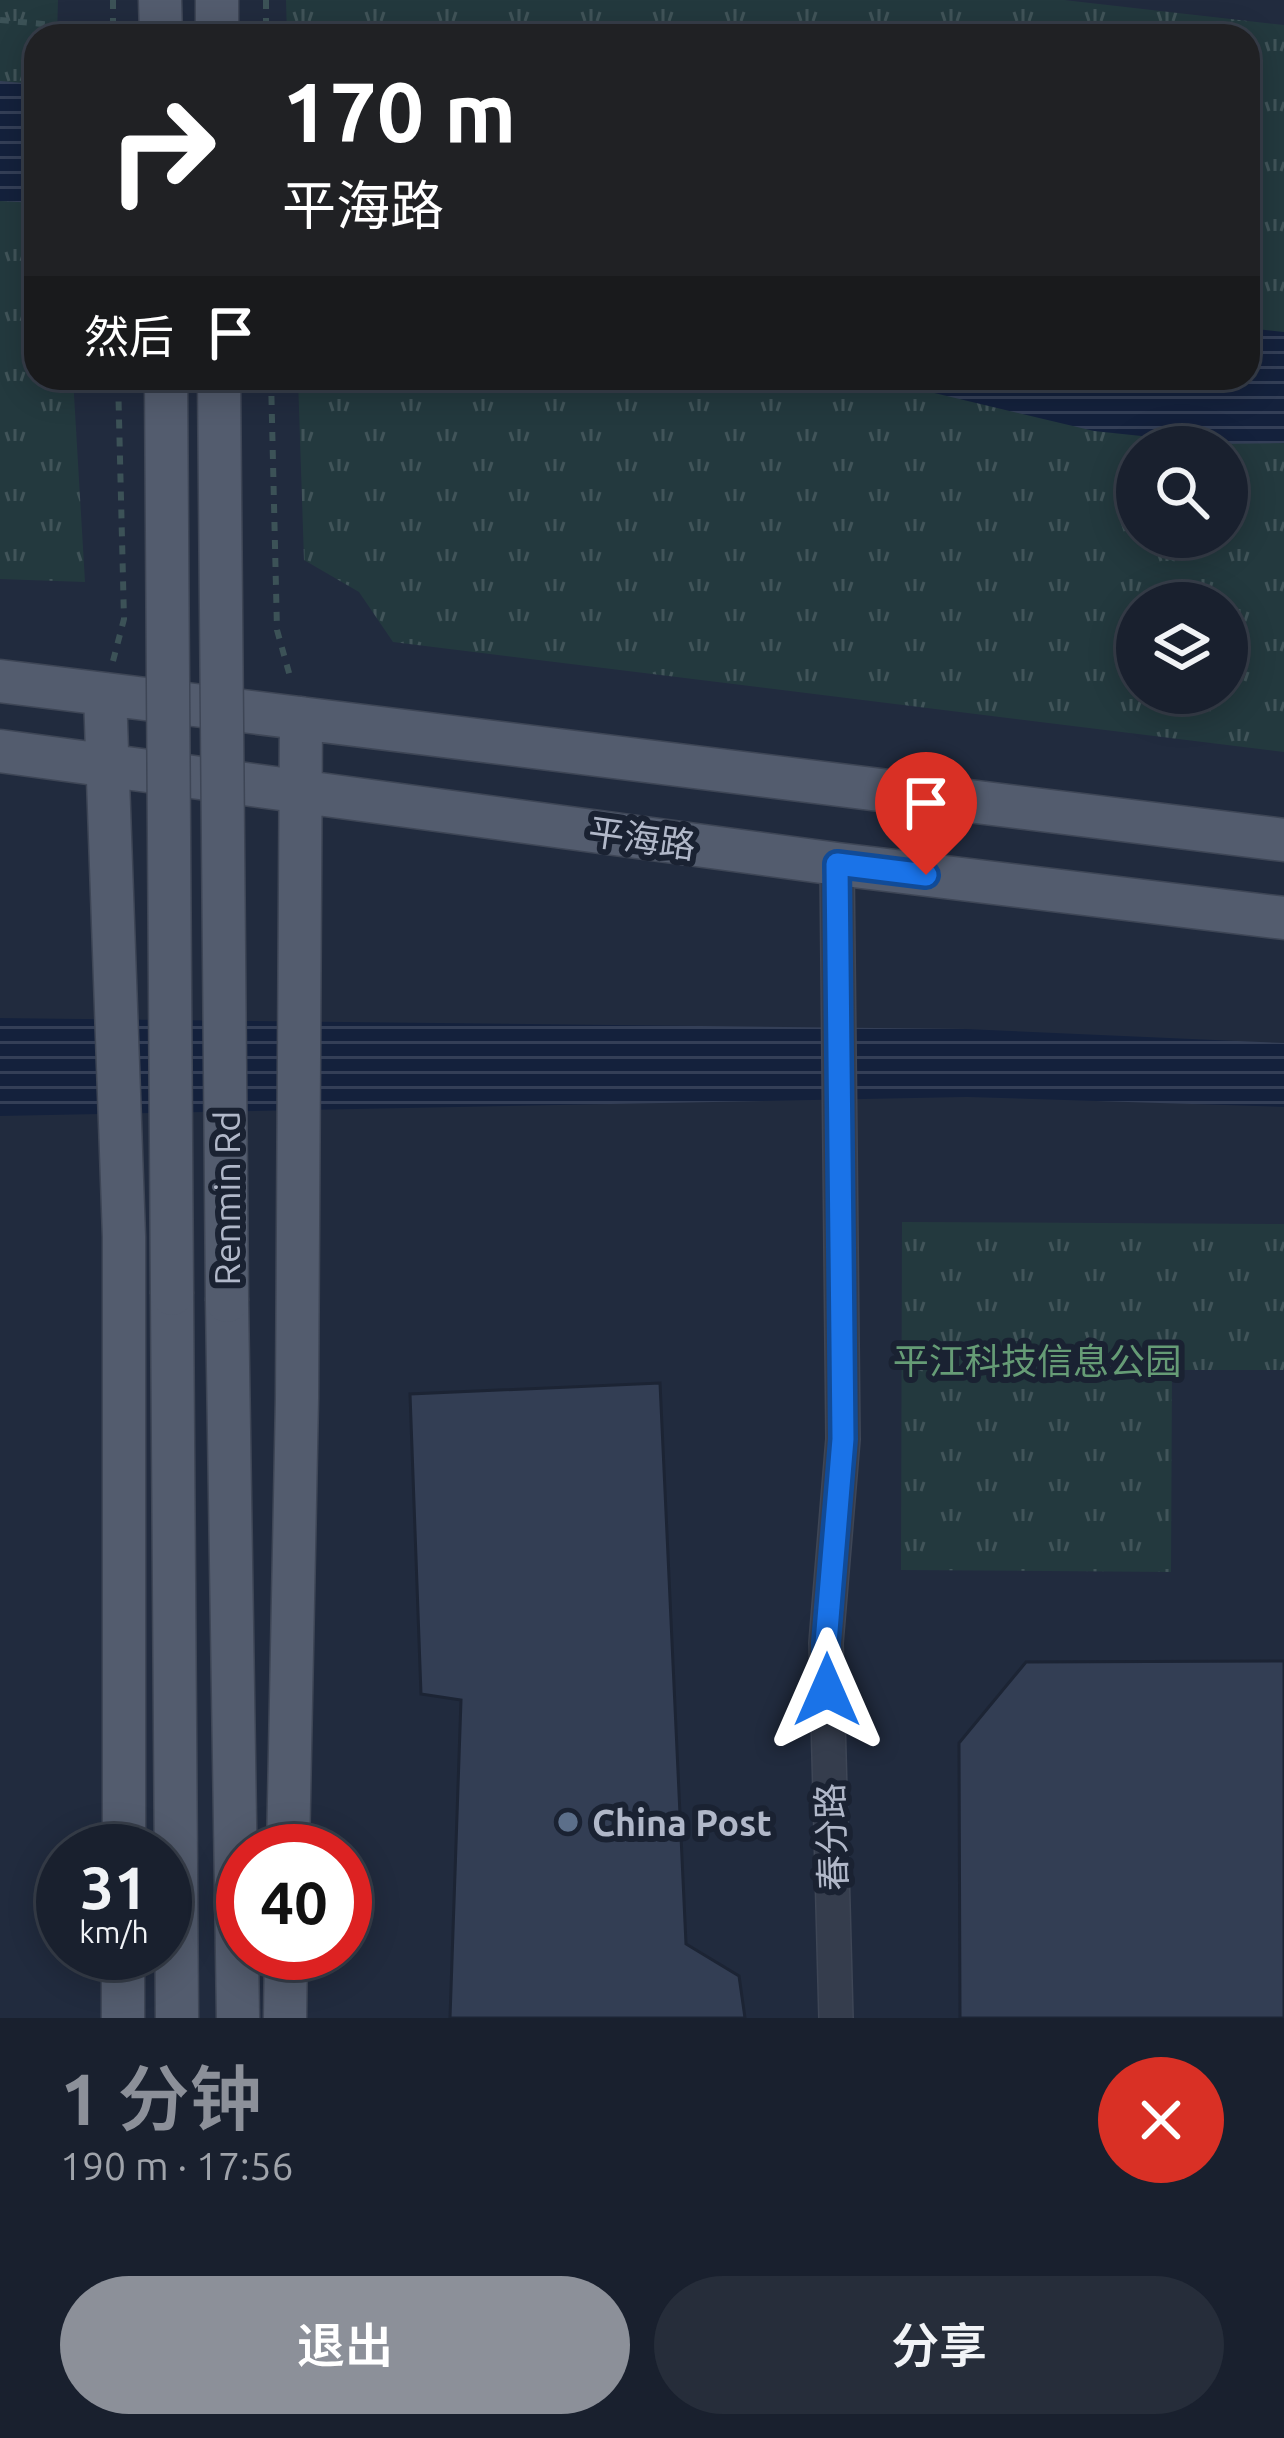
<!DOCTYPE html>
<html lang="zh">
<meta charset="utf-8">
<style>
:root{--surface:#19202e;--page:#262d3a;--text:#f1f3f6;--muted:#9fa3aa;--line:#373e4a;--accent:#8c9099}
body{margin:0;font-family:Ubuntu,"Noto Sans SC",sans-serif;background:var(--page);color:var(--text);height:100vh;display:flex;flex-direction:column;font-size:45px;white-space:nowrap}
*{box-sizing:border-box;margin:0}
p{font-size:39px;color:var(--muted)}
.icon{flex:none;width:66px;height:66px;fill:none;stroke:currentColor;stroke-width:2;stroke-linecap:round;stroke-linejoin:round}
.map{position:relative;height:2018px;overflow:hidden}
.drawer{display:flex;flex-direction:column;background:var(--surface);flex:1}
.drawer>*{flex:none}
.hud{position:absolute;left:24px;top:24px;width:1236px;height:366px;border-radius:36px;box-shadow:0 6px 30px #0003,0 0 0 3px var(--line);background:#202124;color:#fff;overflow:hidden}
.fabs{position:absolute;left:1116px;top:426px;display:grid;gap:24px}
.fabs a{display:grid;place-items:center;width:132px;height:132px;border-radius:50%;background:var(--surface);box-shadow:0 6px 30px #0003,0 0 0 3px var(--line);font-size:60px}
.speed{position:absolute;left:36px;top:1824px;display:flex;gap:24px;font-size:60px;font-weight:700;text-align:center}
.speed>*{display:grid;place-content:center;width:156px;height:156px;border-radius:50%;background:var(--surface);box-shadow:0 6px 30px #0003,0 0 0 3px var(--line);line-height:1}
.speed small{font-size:30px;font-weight:400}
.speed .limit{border:18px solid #d22;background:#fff;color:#111}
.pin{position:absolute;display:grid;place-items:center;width:102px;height:102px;color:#fff;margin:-123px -51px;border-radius:50% 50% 50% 0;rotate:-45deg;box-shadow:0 0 12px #0007}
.pin .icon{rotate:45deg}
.me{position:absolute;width:132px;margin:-66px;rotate:0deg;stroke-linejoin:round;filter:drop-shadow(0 0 9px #0008)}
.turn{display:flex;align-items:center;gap:42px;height:252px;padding:0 60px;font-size:54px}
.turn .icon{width:156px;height:156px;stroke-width:2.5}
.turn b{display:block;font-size:84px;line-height:102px}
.then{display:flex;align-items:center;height:114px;padding:0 60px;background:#0003;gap:24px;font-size:45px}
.round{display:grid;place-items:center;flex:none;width:126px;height:126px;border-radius:63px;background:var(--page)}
.headline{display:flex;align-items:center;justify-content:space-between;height:204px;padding:0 60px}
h1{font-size:72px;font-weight:600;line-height:90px;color:var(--accent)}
.button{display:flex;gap:24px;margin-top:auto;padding:24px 60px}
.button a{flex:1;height:138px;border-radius:72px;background:var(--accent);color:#fff;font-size:48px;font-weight:600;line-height:138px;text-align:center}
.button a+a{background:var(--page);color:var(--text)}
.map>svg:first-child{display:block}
</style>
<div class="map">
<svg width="1284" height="2018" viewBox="0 0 1284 2018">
<defs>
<pattern id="grass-tufts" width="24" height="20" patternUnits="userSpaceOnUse" patternTransform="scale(3)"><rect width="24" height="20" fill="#23393e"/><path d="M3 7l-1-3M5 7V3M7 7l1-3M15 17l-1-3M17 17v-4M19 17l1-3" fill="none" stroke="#415459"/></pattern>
<pattern id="water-rules" width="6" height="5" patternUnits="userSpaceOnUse" patternTransform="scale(3)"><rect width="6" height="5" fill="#14213c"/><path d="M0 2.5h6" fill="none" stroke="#343f57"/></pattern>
</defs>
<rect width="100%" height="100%" fill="#212b3e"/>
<!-- grass -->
<path fill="url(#grass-tufts)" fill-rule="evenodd" d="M 0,0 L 58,0 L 57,36 L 36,36 L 36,378 L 73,378 L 85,582 L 0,579 Z
M 286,0 L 1064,0 L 1284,25 L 1284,752 L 393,642 L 359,592 L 304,560 L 298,378 L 1248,378 L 1248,36 L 287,36 ZM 1137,447 L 1227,447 L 1227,537 L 1137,537 ZM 1137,603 L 1227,603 L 1227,693 L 1137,693 Z
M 902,1222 L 1284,1224 L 1284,1370 L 1172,1370 L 1171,1572 L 901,1570 Z"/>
<!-- water -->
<path fill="url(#water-rules)" d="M 0,81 L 36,84 L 36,203 L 0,201 Z
M 1248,328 L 1284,332 L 1284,443 L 1217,444 L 1094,431 L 905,386 L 885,378 L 1248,378 Z
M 0,1018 L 966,1029 L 1284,1043 L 1284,1107 L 967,1097 L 0,1116 Z"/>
<!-- building -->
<path fill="#333e54" stroke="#1c2434" stroke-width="3" d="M 660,1383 L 686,1944 L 739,1976 L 745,2018 L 450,2018 L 461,1700 L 421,1694 L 410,1394 Z
M 1284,1661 L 1284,2018 L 960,2018 L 959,1743 L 1026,1662 Z"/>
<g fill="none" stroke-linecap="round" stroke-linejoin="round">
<!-- minor casing -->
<g stroke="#3e4656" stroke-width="36">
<path id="minor" d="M 836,2018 L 826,1643 L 843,1439 L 837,864"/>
</g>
<!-- major casing -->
<g stroke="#3e4656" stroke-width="45">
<path id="major" d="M 160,0 L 161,36
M 217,0 L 217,36
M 0,681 L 1284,840
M 105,694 L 124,1237 L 124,1851
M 0,751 L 837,864 L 1284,918
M 172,1294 L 177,2018
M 227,1301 L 238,2018
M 288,1851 L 297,1398 L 301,718
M 123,2018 L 123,1953
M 285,2018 L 286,1953"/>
</g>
<!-- path -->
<path stroke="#3c5257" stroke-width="6" stroke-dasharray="9 9" stroke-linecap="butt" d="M 113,0 L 113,36
M 266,0 L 266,36
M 0,20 L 64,26 L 84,32 L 85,36
M 271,378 L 277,630 L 291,680
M 113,661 L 124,619 L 118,378"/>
<!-- minor -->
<use href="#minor" stroke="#353d4d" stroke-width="33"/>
<!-- major -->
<use href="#major" stroke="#535c6e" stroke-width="42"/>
<!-- major-bridge casing -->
<g stroke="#3e4656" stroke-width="45" stroke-linecap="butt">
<path id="major-bridge" d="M 166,378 L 172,1294
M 219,378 L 227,1301"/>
</g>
<!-- major-bridge -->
<use href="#major-bridge" stroke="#535c6e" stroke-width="42"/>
</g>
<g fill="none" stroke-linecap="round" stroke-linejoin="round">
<!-- route casing -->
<g stroke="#114b97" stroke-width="30">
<path id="route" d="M 827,1690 L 826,1643 L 843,1439 L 837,864 L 926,875"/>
</g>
<!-- route -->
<use href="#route" stroke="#1a73e8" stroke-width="21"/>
</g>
<!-- markers -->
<circle fill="#5c6f8a" stroke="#1a2232" stroke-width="4.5" cx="568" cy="1822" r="12"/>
<g text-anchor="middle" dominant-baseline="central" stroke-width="12" stroke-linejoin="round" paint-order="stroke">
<!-- street labels -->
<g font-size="36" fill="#b1b8c9" stroke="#1a2232">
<text transform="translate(642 838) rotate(8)">平海路</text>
<text transform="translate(226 1198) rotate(-90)">Renmin Rd</text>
<text transform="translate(831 1837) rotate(-92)">春分路</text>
</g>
<!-- park labels -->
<g font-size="36" fill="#669c76" stroke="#1a2232">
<text x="1037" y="1360">平江科技信息公园</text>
</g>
<!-- poi labels -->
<g font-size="36" font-weight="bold" fill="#b1b8c9" stroke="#1a2232" text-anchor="start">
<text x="592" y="1822">China Post</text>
</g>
</g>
</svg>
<div class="fabs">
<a><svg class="icon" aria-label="search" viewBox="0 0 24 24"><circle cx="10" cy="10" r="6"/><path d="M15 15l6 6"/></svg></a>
<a><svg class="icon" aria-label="layers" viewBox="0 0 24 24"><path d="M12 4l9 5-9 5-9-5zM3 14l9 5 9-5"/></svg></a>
</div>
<div class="speed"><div>31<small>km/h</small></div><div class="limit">40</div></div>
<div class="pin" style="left:926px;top:875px;background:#d93025"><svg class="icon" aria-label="arrive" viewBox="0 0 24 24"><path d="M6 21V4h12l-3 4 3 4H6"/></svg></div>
<svg class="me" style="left:827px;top:1690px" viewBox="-20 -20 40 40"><path d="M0-17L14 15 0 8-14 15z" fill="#1a73e8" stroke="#fff" stroke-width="4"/></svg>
<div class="hud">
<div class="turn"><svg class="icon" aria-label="right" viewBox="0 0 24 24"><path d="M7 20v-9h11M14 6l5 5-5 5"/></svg><div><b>170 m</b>平海路</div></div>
<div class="then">然后<svg class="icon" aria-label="arrive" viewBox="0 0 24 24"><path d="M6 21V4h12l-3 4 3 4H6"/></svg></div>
</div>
</div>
<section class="drawer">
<div class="headline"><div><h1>1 分钟</h1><p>190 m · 17:56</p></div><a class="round" style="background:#d93025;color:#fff"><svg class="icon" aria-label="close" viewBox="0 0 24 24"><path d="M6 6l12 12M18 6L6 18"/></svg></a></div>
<div class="button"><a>退出</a><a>分享</a></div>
</section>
